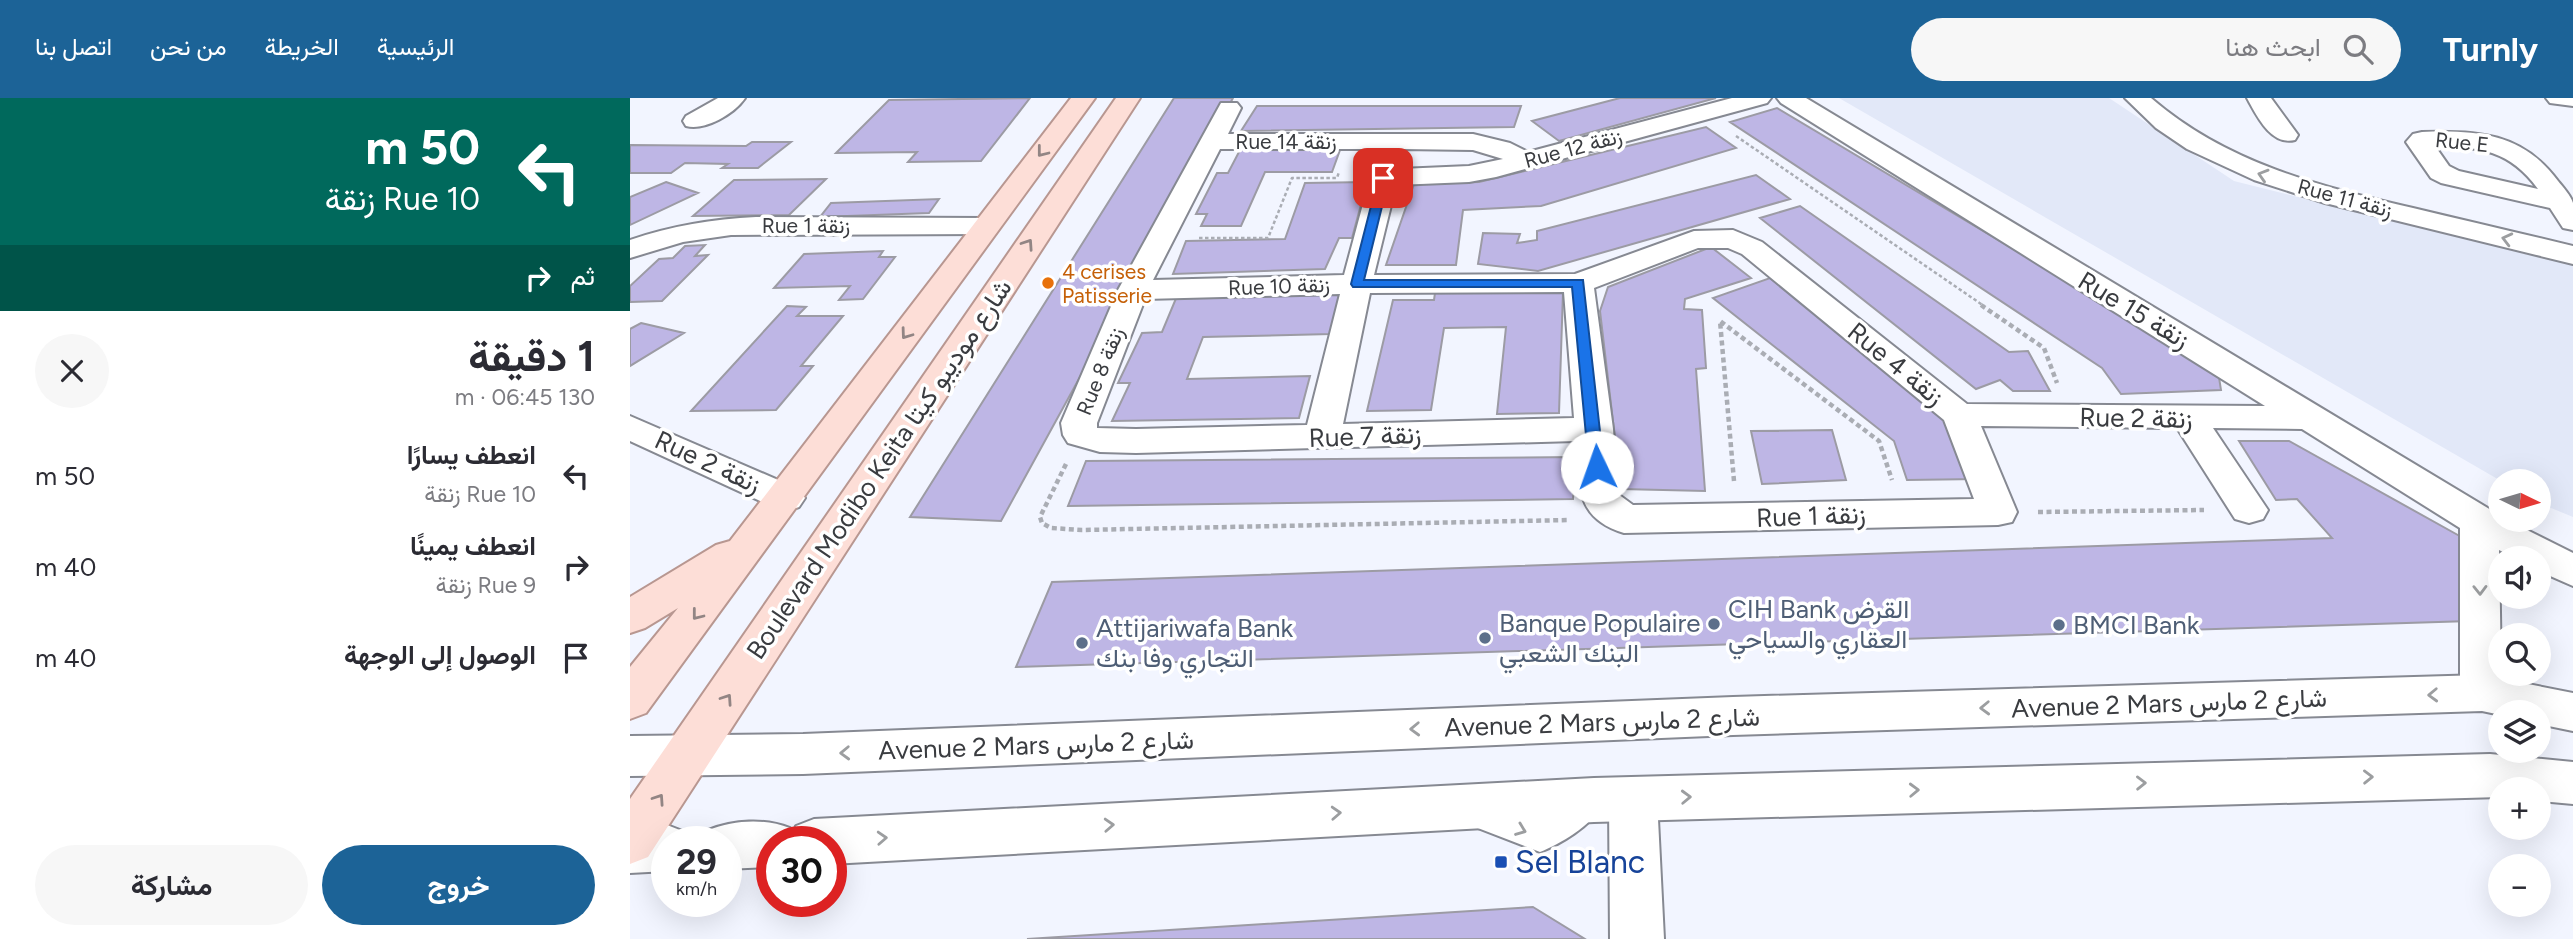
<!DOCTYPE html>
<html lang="ar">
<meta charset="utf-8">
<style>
:root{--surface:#fff;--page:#f7f7f7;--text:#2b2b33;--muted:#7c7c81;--accent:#1c6397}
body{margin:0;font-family:Figtree,Vazirmatn,sans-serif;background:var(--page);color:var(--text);direction:rtl;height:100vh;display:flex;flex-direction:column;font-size:26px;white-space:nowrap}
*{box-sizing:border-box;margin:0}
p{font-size:23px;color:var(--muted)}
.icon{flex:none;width:38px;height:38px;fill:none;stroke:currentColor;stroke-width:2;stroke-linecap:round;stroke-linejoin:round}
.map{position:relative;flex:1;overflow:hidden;direction:ltr}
.details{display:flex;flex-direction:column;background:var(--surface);width:630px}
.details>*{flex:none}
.hud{background:#00695c;color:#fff;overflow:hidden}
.needle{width:46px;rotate:95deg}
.controls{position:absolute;left:1858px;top:371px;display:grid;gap:14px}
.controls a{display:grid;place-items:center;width:63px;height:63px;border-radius:50%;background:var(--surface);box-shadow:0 7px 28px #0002;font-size:35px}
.speed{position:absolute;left:21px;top:728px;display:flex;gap:14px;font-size:35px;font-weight:700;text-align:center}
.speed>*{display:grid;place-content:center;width:91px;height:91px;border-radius:50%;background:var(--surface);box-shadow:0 7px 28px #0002;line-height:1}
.speed small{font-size:18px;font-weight:400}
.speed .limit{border:10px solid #d22;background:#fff;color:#111}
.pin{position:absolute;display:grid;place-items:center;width:60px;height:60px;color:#fff;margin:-30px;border-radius:14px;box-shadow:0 4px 10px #0006}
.me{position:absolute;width:77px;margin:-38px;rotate:357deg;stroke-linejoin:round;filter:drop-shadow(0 0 5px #0008)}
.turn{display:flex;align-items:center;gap:24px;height:147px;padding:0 35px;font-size:32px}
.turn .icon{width:91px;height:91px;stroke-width:2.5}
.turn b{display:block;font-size:49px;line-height:60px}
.then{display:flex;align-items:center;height:66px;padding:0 35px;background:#0003;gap:14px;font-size:26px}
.round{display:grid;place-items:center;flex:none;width:74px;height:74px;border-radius:37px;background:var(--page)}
.head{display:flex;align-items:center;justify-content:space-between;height:119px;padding:0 35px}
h1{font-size:42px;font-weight:700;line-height:52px}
.action{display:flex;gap:14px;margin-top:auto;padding:14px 35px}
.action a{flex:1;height:80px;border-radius:42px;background:var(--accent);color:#fff;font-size:28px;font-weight:700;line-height:80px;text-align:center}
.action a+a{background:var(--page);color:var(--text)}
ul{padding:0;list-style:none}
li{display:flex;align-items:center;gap:21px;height:91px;padding:0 35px}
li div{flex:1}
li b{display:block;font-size:26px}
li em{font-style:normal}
header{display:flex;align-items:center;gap:42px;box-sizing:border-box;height:98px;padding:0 35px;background:var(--accent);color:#fff}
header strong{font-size:33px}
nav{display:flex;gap:38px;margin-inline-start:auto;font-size:24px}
.search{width:490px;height:63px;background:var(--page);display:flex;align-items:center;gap:18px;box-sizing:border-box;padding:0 24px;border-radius:38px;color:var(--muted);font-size:26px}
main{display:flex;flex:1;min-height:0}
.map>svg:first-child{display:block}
</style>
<header>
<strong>Turnly</strong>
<div class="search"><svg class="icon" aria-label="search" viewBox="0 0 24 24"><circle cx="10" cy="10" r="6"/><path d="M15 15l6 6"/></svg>ابحث هنا</div>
<nav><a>الرئيسية</a><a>الخريطة</a><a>من نحن</a><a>اتصل بنا</a></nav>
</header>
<main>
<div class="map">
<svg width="1943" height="841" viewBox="0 0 1943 841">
<rect width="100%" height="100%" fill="#f2f5ff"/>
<!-- built -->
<path fill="#e2e8f8" d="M 1209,0 L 1479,0 L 1604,83 L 1943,167 L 1943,419 L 1909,405 L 1909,383 L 1871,383 Z"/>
<!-- building -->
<path fill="#beb6e5" stroke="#9c9ba4" stroke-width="2" d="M 400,0 L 351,63 L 278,64 L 287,54 L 206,55 L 259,2 Z
M 544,0 L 603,0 L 371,423 L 280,419 Z
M 990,0 L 1086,0 L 929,43 L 902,23 Z
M 627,8 L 891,8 L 884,29 L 611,33 Z
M 1147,10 L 1588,273 L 1591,292 L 1491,296 L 1472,270 L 1100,24 Z
M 1076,29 L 1106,50 L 911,108 L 833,112 L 826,167 L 756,167 L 784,86 L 849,84 Z
M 122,44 L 161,44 L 128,70 L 92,70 L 98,66 L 55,65 L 41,75 L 0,75 L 0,47 L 116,48 Z
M 610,52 L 710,52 L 702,74 L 635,74 L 611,128 L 571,128 L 577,116 L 566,116 L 587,75 L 598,75 Z
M 1126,77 L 1160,101 L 908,173 L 848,166 L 853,135 L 890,136 L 887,145 L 907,142 L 907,133 Z
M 196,81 L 159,117 L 63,118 L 104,82 Z
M 36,84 L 68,95 L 0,127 L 0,99 Z
M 737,84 L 722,140 L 709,140 L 695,171 L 543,176 L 556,143 L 655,141 L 675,85 Z
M 309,101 L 299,115 L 190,119 L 201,105 Z
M 1170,108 L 1379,254 L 1398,253 L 1420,293 L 1383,293 L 1370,282 L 1346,291 L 1130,120 Z
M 75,147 L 65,158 L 78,157 L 32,203 L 0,204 L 0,188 L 29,161 L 43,160 L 55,148 Z
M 1081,149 L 1121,180 L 1055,201 L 1054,211 L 1072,212 L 1076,270 L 1066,271 L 1075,393 L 991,391 L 970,213 L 978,189 Z
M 253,153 L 249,159 L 265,159 L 233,201 L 209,202 L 220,188 L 144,190 L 174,156 Z
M 1140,180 L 1323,321 L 1348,381 L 1277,382 L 1264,343 L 1083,200 Z
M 933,194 L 929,315 L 867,316 L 876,229 L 814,230 L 801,312 L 737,313 L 763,202 L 804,202 L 805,195 Z
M 711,195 L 701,236 L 573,239 L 557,281 L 680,278 L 669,320 L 482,323 L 500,285 L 488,285 L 512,235 L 532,234 L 547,198 Z
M 157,208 L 176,209 L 167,218 L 213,218 L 171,268 L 183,268 L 146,312 L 61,313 Z
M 11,225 L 54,235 L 0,268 L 0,231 Z
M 1202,332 L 1216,382 L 1132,386 L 1121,333 Z
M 1609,343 L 1659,343 L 1835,441 L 1840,523 L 386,569 L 422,484 L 1702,440 L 1667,401 L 1646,402 Z
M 946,359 L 943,401 L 438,408 L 456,363 Z
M 903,809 L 955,841 L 397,841 Z"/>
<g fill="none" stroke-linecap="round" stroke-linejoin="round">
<!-- lane casing -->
<g stroke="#868992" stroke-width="4">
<path id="lane" d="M 955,694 L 966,698 L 971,708 C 961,728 930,746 910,754 L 840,727 L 835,717 L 840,707 L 851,703 L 907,723 L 944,698 Z"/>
</g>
<!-- street casing -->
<g stroke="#868992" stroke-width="4">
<path id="street" d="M 88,0 L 115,0 C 104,16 75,33 56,28 L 53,23 L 56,18 Z
M 1102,0 L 1141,0 L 1137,5 L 866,79 L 839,84 L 766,87 L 744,177 L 945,176 L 1064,133 L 1103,132 L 1132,144 L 1337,306 L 1635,308 L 1151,5 L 1147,0 L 1176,0 L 1871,418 L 1871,422 L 1877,422 L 1943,455 L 1943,488 L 1909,473 L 1909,460 L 1885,460 L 1869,452 L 1871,576 L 1874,576 L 1874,595 L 1868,608 L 1852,613 L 1836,608 L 1830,595 L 1830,430 L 1672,331 L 1583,330 L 1638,412 L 1633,421 L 1619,425 L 1605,421 L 1547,330 L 1351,328 L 1387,414 L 1382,424 L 1368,427 L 994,435 C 944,420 950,386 946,343 L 506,355 L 470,354 L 438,345 L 433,337 L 431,325 L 488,192 L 591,5 L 607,5 L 611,10 L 598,36 L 843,36 L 880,45 L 898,54 ZM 590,51 L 751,51 L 740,80 L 714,177 L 523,182 ZM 771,51 L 843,52 L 873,61 L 839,68 L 770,71 L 774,55 ZM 1068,150 L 1098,150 L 1112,156 L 1314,322 L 1344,401 L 1003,407 L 988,396 L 983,331 L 964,190 ZM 934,194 L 944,320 L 713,326 L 740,195 ZM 710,196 L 677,327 L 506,331 L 467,330 L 467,325 L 515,201 Z
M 1495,0 L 1521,0 C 1596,65 1688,88 1783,110 C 1836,123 1890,135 1943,148 L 1943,166 L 1695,105 L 1624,82 L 1557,51 L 1526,30 Z
M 1617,0 L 1641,0 L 1668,37 L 1665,42 C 1641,48 1627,18 1617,0 Z
M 1916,0 L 1943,0 L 1943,8 L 1920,5 Z
M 1792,34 C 1847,32 1893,35 1928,83 C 1933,89 1941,98 1943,105 C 1943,113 1943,124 1943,132 L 1933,130 L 1920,110 L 1811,85 L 1801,80 L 1776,44 L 1783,36 ZM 1805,48 C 1850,49 1880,52 1908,91 L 1829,73 L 1819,68 Z
M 126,119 L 355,120 L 365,122 L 369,128 L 365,134 L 355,136 L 101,137 L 53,144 L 0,160 L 0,142 C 41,128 83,121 126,119 Z
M 0,318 L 169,391 L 175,400 L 169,409 L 156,413 L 143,409 L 0,343 Z
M 1003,679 L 1020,686 L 1027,701 L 1034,841 L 980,841 L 979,701 L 986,686 Z"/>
</g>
<!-- secondary casing -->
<g stroke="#868992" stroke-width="4">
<path id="secondary" d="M 1852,577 L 1943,595 L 1943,633 L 1909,626 L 1909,614 L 1871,614 L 1871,617 L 1852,613 L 1103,637 L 173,676 L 0,678 L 0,638 L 173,636 L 1103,599 Z
M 1860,656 L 1943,664 L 1943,706 L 1909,703 L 1909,691 L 1871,691 L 1871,699 L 964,724 L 201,766 L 201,744 L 142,744 L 142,769 L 96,771 L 96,744 L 73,744 L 78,732 C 104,722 134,720 160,730 L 163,736 L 166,728 L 184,721 L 964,680 Z
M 37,727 L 55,734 L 59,744 L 37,744 L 37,773 L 0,775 L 0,729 Z"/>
</g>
<!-- primary casing -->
<g stroke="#b89791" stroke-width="4">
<path id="primary" d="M 441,0 L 465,0 L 16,615 L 0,621 L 0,569 L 48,510 L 15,530 L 0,535 L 0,499 L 86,447 L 100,443 Z
M 486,0 L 510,0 L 18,759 L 0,766 L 0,701 Z"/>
</g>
<!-- path-far1 -->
<path stroke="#aaadb4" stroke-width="2.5" stroke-dasharray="3.5 2.5" stroke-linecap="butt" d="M 1106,38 L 1354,208
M 569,140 L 638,140 L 662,80 L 707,80 L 709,74"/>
<!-- path -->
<path stroke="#aaadb4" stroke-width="4.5" stroke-dasharray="5 3.5" stroke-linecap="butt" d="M 1351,207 L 1414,250 L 1427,285
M 436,366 L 410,419 L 412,425 L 421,430 L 452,432 L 939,422
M 1104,383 L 1090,223 L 1249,343 L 1262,382
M 1408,414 L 1574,412"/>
<!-- lane -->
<use href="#lane" fill="#fff" fill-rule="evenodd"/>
<!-- street -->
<use href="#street" fill="#fff" fill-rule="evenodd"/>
<!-- secondary -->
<use href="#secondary" fill="#fff" fill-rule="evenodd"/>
<!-- primary -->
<use href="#primary" fill="#fdded7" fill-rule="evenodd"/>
</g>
<!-- one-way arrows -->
<defs><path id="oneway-chevron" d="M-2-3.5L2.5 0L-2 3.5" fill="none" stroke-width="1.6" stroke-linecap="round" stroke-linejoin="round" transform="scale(1.75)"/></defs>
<g stroke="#928584">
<use href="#oneway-chevron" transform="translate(412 54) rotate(128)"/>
<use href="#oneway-chevron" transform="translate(398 146) rotate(-56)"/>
<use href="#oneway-chevron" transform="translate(276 236) rotate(126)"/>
<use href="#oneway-chevron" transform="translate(67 517) rotate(128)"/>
<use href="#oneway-chevron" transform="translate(97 601) rotate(-56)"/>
<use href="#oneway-chevron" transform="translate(29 701) rotate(-56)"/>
</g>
<g stroke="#9c9ea0">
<use href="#oneway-chevron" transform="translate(1633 77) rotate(-163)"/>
<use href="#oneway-chevron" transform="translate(1877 141) rotate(-166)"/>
<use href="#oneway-chevron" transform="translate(1850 492) rotate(89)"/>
<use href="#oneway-chevron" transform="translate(1803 597) rotate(178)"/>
<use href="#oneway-chevron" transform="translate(1355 610) rotate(178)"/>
<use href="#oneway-chevron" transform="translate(785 631) rotate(178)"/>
<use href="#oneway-chevron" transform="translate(215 655) rotate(178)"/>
<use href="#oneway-chevron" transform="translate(1738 679) rotate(-1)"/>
<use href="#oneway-chevron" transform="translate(1511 685) rotate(-1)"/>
<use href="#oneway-chevron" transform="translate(1284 692) rotate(-2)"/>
<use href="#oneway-chevron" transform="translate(1056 699) rotate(-2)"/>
<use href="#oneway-chevron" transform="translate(706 715) rotate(-3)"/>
<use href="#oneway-chevron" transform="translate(479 727) rotate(-3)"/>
<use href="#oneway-chevron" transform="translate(891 732) rotate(21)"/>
<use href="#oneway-chevron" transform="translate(252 740) rotate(-3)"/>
</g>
<!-- route -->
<path fill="#1a73e8" stroke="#114b97" stroke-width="2" d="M 749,77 L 759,80 L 734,182 L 953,182 L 974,369 L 972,373 L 961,373 L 959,369 L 942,189 L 723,189 L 721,186 Z"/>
<!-- markers -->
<circle fill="#e8710a" stroke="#fff" stroke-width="2.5" cx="418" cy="185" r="7"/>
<g fill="#5c6f8a" stroke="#fff" stroke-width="2.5">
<circle cx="1084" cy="526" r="7"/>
<circle cx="1429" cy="527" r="7"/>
<circle cx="855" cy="540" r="7"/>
<circle cx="452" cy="545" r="7"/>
</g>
<rect fill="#1a4fb4" stroke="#fff" stroke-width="2.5" x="864" y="757" width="14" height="14" rx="3.5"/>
<g text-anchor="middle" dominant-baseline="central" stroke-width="7" stroke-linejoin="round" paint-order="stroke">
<!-- far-street labels -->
<g font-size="21" fill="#3a3c40" stroke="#fff">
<text x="656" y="43">Rue 14 زنقة</text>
<text transform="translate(1832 44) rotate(6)">Rue E</text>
<text transform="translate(943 50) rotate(-15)">Rue 12 زنقة</text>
<text transform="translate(1715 100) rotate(15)">Rue 11 زنقة</text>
<text x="176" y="127">Rue 1 زنقة</text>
<text transform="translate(649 188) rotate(-2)">Rue 10 زنقة</text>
<text transform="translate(470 273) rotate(-68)">Rue 8 زنقة</text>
</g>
<!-- far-food labels -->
<g font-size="21" fill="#c56008" stroke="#fff" text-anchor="start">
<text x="432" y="173">4 cerises<tspan x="432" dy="24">Patisserie</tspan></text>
</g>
<!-- street labels -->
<g font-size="26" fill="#3a3c40" stroke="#fff">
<text transform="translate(1504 212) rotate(31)">Rue 15 زنقة</text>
<text transform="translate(1266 266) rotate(39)">Rue 4 زنقة</text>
<text transform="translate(1506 320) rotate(1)">Rue 2 زنقة</text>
<text transform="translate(735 338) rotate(-2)">Rue 7 زنقة</text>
<text transform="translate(78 364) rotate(25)">Rue 2 زنقة</text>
<text transform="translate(249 371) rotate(-56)">Boulevard Modibo Keita شارع موديبو كيتا</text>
<text transform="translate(1181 418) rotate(-2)">Rue 1 زنقة</text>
<text transform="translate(1539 605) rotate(-2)">Avenue 2 Mars شارع 2 مارس</text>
<text transform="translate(972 624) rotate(-2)">Avenue 2 Mars شارع 2 مارس</text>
<text transform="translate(406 647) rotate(-2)">Avenue 2 Mars شارع 2 مارس</text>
</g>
<!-- service labels -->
<g font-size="26" fill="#4e5e75" stroke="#fff" text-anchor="start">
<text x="1098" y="511">CIH Bank القرض<tspan x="1098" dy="30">العقاري والسياحي</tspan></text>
<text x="869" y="525">Banque Populaire<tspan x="869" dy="30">البنك الشعبي</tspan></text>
<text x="1443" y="527">BMCI Bank</text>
<text x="466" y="530">Attijariwafa Bank<tspan x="466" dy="30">التجاري وفا بنك</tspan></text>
</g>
<!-- near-transit labels -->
<g font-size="32" fill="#164399" stroke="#fff" text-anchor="start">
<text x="885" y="764">Sel Blanc</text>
</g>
</g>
</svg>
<div class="controls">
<a><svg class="needle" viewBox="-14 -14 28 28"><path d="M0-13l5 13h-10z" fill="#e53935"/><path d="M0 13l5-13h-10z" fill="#7c7c81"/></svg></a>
<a><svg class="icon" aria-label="sound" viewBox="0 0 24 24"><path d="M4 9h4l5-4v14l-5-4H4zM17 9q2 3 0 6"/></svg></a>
<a><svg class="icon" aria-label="search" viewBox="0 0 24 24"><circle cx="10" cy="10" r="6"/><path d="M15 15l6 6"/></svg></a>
<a><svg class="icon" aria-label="layers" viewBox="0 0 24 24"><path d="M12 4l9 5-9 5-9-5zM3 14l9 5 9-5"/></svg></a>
<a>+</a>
<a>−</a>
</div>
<div class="speed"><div>29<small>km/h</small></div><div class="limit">30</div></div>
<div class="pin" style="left:753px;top:80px;background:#d93025"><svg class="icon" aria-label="arrive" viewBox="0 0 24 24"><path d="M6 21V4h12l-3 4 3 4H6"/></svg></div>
<svg class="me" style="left:967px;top:369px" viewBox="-20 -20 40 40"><circle r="19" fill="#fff"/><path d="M0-13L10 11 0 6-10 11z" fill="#1a73e8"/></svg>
</div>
<section class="details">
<div class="hud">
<div class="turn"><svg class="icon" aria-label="left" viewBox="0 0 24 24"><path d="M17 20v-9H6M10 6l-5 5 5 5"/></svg><div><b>50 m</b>Rue 10 زنقة</div></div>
<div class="then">ثم<svg class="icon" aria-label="right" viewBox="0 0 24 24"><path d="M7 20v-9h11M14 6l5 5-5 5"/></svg></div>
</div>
<div class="head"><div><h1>1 دقيقة</h1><p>130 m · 06:45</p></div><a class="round"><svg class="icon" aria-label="close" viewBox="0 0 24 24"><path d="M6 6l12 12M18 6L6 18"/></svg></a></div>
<ul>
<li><svg class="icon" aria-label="left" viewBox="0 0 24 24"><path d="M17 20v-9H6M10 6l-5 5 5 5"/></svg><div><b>انعطف يسارًا</b><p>Rue 10 زنقة</p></div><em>50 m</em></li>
<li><svg class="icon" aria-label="right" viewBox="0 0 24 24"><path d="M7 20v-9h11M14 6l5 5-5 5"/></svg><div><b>انعطف يمينًا</b><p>Rue 9 زنقة</p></div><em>40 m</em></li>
<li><svg class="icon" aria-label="arrive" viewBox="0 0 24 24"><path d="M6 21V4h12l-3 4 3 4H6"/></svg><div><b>الوصول إلى الوجهة</b></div><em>40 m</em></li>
</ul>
<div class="action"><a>خروج</a><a>مشاركة</a></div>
</section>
</main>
